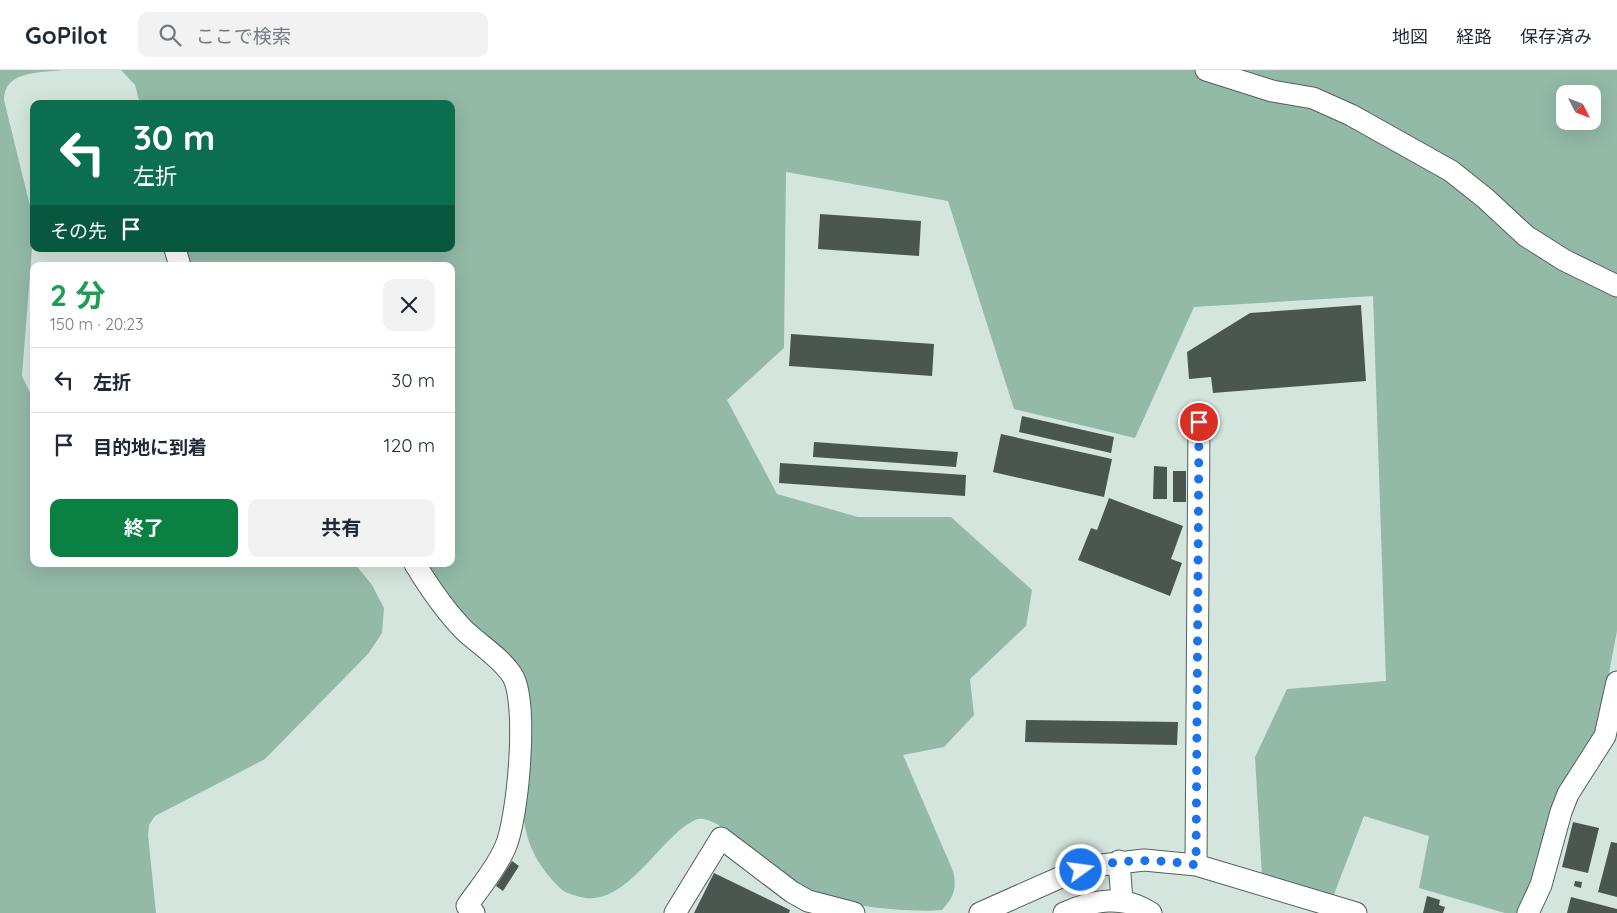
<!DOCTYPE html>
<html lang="ja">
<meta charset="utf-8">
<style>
:root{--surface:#fff;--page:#f2f2f3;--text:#1f2937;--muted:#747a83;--line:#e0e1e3;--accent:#0b8043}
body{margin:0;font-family:Quicksand,"Noto Sans JP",sans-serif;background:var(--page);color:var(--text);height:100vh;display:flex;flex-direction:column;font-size:19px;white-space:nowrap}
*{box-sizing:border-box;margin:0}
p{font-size:16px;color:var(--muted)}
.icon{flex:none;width:28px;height:28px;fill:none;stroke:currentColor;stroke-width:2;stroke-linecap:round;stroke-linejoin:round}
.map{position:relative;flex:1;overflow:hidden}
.panel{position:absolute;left:30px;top:192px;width:425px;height:305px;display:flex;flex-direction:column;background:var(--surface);border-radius:10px;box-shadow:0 5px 20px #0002}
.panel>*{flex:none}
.guide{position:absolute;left:30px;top:30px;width:425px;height:152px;border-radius:10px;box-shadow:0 5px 20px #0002;background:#0b6e4f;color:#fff;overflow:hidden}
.needle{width:32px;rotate:132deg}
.buttons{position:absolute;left:1556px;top:15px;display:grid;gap:10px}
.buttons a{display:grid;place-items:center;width:45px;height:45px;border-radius:10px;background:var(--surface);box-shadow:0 5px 20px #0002;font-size:25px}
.pin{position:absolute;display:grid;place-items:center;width:42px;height:42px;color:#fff;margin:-21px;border:2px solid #fff;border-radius:50%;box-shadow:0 1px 5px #0007}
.me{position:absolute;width:55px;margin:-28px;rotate:76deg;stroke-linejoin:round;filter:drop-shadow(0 0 4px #0008)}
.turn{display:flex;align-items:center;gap:18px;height:105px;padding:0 20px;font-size:22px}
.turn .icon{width:65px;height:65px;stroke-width:2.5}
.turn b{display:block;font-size:35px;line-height:42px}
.then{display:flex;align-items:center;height:48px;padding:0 20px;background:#0003;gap:10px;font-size:19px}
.round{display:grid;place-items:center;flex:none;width:52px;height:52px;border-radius:10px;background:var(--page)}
.overview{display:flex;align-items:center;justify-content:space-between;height:85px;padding:0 20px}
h1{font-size:30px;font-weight:700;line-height:38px;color:#1e9e55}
.primary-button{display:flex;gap:10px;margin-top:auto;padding:10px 20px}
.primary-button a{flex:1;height:58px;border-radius:10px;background:var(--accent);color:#fff;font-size:20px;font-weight:700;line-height:58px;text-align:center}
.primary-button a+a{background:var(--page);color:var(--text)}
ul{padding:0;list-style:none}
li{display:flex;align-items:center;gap:15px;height:65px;padding:0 20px;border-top:1px solid var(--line)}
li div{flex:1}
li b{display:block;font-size:19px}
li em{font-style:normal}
header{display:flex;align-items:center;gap:30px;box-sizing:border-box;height:70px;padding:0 25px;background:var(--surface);border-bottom:1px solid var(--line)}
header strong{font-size:24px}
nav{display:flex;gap:28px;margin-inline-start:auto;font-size:18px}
.search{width:350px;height:45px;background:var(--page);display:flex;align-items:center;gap:12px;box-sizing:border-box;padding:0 18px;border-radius:10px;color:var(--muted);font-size:19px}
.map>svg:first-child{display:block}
</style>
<header>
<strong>GoPilot</strong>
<div class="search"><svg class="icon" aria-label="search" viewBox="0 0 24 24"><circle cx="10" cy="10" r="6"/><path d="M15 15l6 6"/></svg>ここで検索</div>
<nav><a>地図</a><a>経路</a><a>保存済み</a></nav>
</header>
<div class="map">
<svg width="1617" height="843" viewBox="0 0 1617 843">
<rect width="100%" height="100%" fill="#d4e5dd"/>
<!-- green -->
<path fill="#93b9a7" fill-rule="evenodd" d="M 0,0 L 63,0 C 41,3 4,0 4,30 L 34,152 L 22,306 L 34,331 L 34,494 L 355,494 L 372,515 L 384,538 L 382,563 L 368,584 L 265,689 L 155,746 L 149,755 L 148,765 L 156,843 L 0,843 Z
M 121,0 L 1617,0 L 1617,561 L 1600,650 L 1518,843 L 1505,843 L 1419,818 L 1429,766 L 1364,746 L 1333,827 L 1262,806 L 1255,687 L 1287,619 L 1386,611 L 1373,226 L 1194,237 L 1135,368 L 1014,339 L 948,131 L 786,102 L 784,278 L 727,330 L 777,424 L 858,447 L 951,447 L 1032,520 L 1026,556 L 970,609 L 974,645 L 944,677 L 903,685 L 953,801 C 957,818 954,827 942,840 C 911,843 839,836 810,822 C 778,806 746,776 717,754 C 709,750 701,746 693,751 C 658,769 624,842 577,826 C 570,824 563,822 558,816 C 542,800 531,783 526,761 C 521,743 524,723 525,704 C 526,677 527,649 528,621 L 451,531 L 426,494 L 451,494 L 451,196 L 190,196 L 184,179 L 451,179 L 451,34 L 140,34 L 135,15 ZM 1565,24 L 1592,24 L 1592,51 L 1565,51 Z"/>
<!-- building -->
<path fill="#495750" d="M 820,144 L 921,151 L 919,186 L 818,179 Z
M 1361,235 L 1366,311 L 1213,323 L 1211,307 L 1189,309 L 1187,282 L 1250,243 Z
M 791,264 L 934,274 L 932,306 L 789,296 Z
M 1022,346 L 1114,367 L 1111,383 L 1019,362 Z
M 1001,364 L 1112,389 L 1104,427 L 993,402 Z
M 814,372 L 958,382 L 956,397 L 813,387 Z
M 780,393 L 966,405 L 965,426 L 779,413 Z
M 1154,396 L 1167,397 L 1167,429 L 1153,429 Z
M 1173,401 L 1186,401 L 1186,432 L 1173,432 Z
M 1109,428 L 1183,456 L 1171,489 L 1182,493 L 1170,526 L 1078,490 L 1091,458 L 1097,460 Z
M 1026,650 L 1178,652 L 1177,675 L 1025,672 Z
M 1573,752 L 1599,758 L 1588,803 L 1562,797 Z
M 1611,772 L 1617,773 L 1617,827 L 1598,822 Z
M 512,791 L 519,796 L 503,821 L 496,816 Z
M 714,803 L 790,840 L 789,843 L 694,843 Z
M 1575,811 L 1582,812 L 1581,818 L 1574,816 Z
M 1427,826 L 1440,830 L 1439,835 L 1445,837 L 1443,843 L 1423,843 Z
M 1571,827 L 1617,839 L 1617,843 L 1567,843 Z"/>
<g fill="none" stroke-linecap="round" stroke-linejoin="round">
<!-- minor casing -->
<g stroke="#52615a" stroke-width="23">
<path id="minor" d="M 1206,0 L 1272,21 L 1313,28 L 1351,45 L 1451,101 L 1485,128 L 1526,166 L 1564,190 L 1617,216
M 175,179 L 180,196
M 415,494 C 429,517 445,541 465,561 C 480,575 501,588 512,605 C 529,631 518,750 505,778 C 496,799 480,817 467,836 L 474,843
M 1119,791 L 1122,831
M 1196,795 L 1199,352
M 675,843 L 721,768 L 792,822 L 808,831 L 854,843
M 980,843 L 1068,804 L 1093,796 L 1144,790 L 1196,795 L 1356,843
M 1064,843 C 1093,830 1123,824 1151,843
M 1528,843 L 1541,815 L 1561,742 L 1568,724 L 1605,666 L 1617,612"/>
</g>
<!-- minor -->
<use href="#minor" stroke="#fff" stroke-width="21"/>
</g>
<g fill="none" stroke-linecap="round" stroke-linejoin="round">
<!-- route -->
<path stroke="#1a73e8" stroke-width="9" stroke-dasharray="0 16.2" d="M 1081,800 C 1118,788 1157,789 1196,795 L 1199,352"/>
</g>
</svg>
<div class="buttons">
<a><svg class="needle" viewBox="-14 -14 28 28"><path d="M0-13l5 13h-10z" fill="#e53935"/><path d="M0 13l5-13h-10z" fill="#747a83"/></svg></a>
</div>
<div class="pin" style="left:1199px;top:352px;background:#d93025"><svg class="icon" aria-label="arrive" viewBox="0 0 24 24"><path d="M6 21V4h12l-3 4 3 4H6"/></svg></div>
<svg class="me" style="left:1081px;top:800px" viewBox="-20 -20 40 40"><circle r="17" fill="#1a73e8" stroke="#fff" stroke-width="3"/><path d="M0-11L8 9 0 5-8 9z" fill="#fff"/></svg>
<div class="guide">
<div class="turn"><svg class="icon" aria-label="left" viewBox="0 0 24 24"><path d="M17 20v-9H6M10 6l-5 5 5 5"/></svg><div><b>30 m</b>左折</div></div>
<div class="then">その先<svg class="icon" aria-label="arrive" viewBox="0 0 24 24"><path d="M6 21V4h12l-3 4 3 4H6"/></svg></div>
</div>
<section class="panel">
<div class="overview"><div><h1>2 分</h1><p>150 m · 20:23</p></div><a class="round"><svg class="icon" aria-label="close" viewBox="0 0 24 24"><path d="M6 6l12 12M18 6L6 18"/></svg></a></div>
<ul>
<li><svg class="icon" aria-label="left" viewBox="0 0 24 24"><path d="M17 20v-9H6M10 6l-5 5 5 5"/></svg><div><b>左折</b></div><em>30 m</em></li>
<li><svg class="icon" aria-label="arrive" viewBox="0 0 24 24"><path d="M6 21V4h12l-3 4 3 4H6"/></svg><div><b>目的地に到着</b></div><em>120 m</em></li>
</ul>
<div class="primary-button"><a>終了</a><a>共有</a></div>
</section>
</div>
